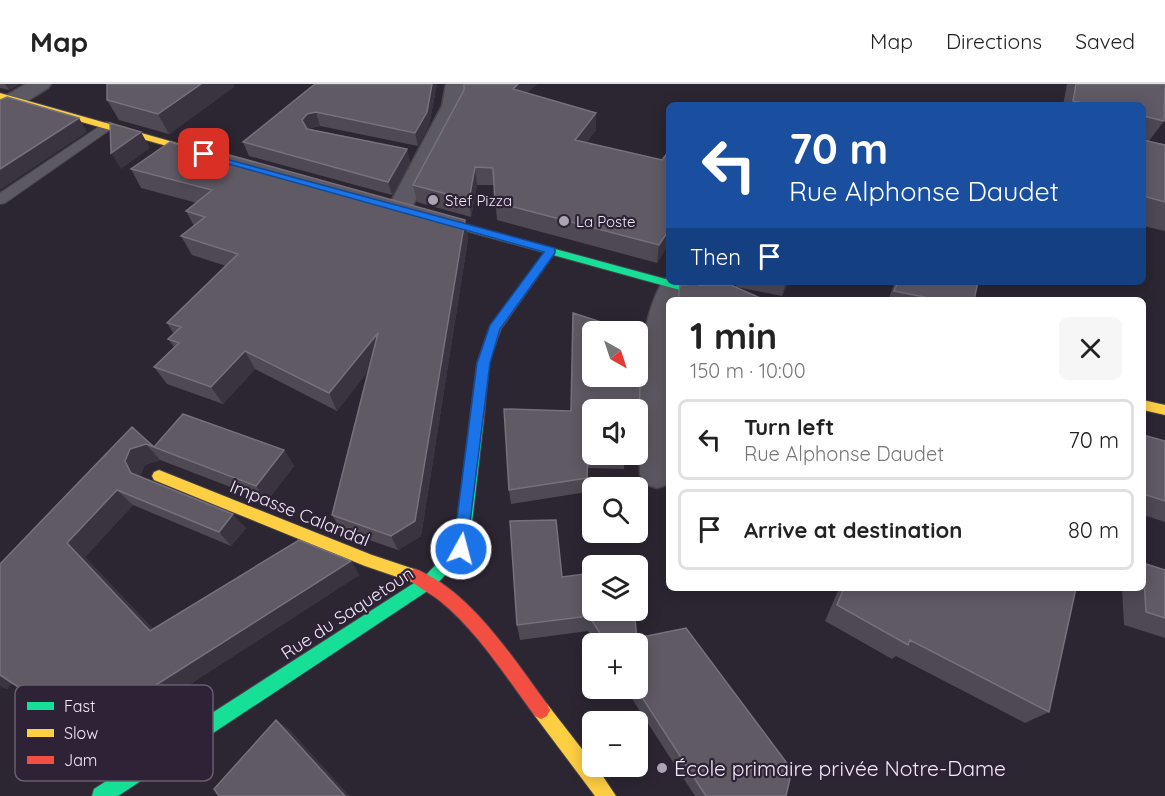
<!DOCTYPE html>
<meta charset="utf-8">
<style>
:root{--surface:#fff;--page:#f6f6f6;--text:#222;--muted:#767676;--line:#e0e0e0}
body{margin:0;font-family:Quicksand,sans-serif;background:var(--page);color:var(--text);height:100vh;display:flex;flex-direction:column;font-size:22px;white-space:nowrap}
*{box-sizing:border-box;margin:0}
p{font-size:20px;color:var(--muted)}
.icon{flex:none;width:33px;height:33px;fill:none;stroke:currentColor;stroke-width:2;stroke-linecap:round;stroke-linejoin:round}
.map{position:relative;flex:1;overflow:hidden}
.details{position:absolute;left:666px;top:213px;width:480px;height:294px;display:flex;flex-direction:column;background:var(--surface);border-radius:9px;box-shadow:0 3px 15px #0003}
.details>*{flex:none}
.guide{position:absolute;left:666px;top:18px;width:480px;height:183px;border-radius:9px;box-shadow:0 3px 15px #0003;background:#1a4fa0;color:#fff;overflow:hidden}
.needle{width:39px;rotate:141deg}
.buttons{position:absolute;left:582px;top:237px;display:grid;gap:12px}
.buttons a{display:grid;place-items:center;width:66px;height:66px;border-radius:9px;background:var(--surface);box-shadow:0 3px 15px #0003;font-size:30px}
.pin{position:absolute;display:grid;place-items:center;width:51px;height:51px;color:#fff;margin:-26px;border-radius:12px;box-shadow:0 3px 9px #0006}
.me{position:absolute;width:66px;margin:-33px;rotate:7deg;stroke-linejoin:round;filter:drop-shadow(0 0 4px #0008)}
.turn{display:flex;align-items:center;gap:21px;height:126px;padding:0 24px;font-size:27px}
.turn .icon{width:78px;height:78px;stroke-width:2.5}
.turn b{display:block;font-size:42px;line-height:51px}
.then{display:flex;align-items:center;height:57px;padding:0 24px;background:#0003;gap:12px;font-size:22px}
.round{display:grid;place-items:center;flex:none;width:63px;height:63px;border-radius:9px;background:var(--page)}
.summary{display:flex;align-items:center;justify-content:space-between;height:102px;padding:0 24px}
h1{font-size:36px;font-weight:700;line-height:45px}
ul{padding:0;list-style:none}
li{display:flex;align-items:center;gap:18px;height:81px;margin:0 12px 9px;padding:0 12px;border:3px solid var(--line);border-radius:9px}
li div{flex:1}
li b{display:block;font-size:22px}
li em{font-style:normal}
header{display:flex;align-items:center;gap:36px;box-sizing:border-box;height:84px;padding:0 30px;background:var(--surface);border-bottom:2px solid var(--line)}
header strong{font-size:28px}
nav{display:flex;gap:33px;margin-inline-start:auto;font-size:21px}
.map>svg:first-child{display:block}
</style>
<header>
<strong>Map</strong>
<nav><a>Map</a><a>Directions</a><a>Saved</a></nav>
</header>
<div class="map">
<svg width="1165" height="712" viewBox="0 0 1165 712">
<rect width="100%" height="100%" fill="#2c2632"/>
<g fill="none" stroke-linecap="round" stroke-linejoin="round">
<!-- lane casing -->
<g stroke="#49434d" stroke-width="2">
<path id="lane" d="M 106,38 L 111,39 L 112,42 L 111,45 L 5,119 L 0,120 L 0,109 Z"/>
</g>
<!-- street casing -->
<g stroke="#49434d" stroke-width="3">
<path id="street" d="M 26,0 L 51,0 L 48,4 L 8,29 L 0,30 L 0,15 Z
M 446,0 L 466,0 L 464,22 L 411,125 L 408,130 L 399,133 L 390,130 L 387,125 L 442,22 Z
M 669,194 L 669,198 L 685,198 L 688,202 L 683,216 L 669,216 L 669,400 L 657,404 L 645,400 L 640,390 C 640,330 632,248 664,195 Z"/>
</g>
<!-- fast casing -->
<g stroke="#49434d" stroke-width="2">
<path id="fast" d="M 423,129 L 669,196 L 669,198 L 678,198 L 730,212 L 736,216 L 716,216 L 419,134 L 418,132 Z
M 477,329 L 482,330 L 484,334 L 469,465 L 435,502 L 118,712 L 92,712 L 94,705 L 425,492 L 454,462 L 470,334 L 472,330 Z"/>
</g>
<!-- slow casing -->
<g stroke="#49434d" stroke-width="2">
<path id="slow" d="M 0,9 L 212,69 L 214,71 L 206,73 L 0,15 Z
M 1143,316 L 1165,321 L 1165,331 L 1143,326 Z
M 159,386 L 372,471 L 420,487 L 423,492 L 420,497 L 415,499 L 365,482 L 154,396 L 152,392 L 154,388 Z
M 541,617 L 547,620 L 592,678 L 592,682 L 596,682 L 616,712 L 595,712 L 535,632 L 532,626 L 535,620 Z"/>
</g>
<!-- jam casing -->
<g stroke="#49434d" stroke-width="2">
<path id="jam" d="M 551,164 L 556,167 L 501,245 L 489,279 L 484,334 L 482,338 L 472,338 L 470,334 L 477,279 L 489,244 L 547,165 Z
M 415,485 C 470,506 513,574 547,620 L 550,626 L 547,632 L 541,635 L 535,632 C 506,593 478,548 440,517 C 432,510 411,500 407,492 L 410,487 Z"/>
</g>
<!-- lane -->
<use href="#lane" fill="#5d5962" fill-rule="evenodd"/>
<!-- street -->
<use href="#street" fill="#5d5962" fill-rule="evenodd"/>
<!-- fast -->
<use href="#fast" fill="#16e098" fill-rule="evenodd"/>
<!-- slow -->
<use href="#slow" fill="#ffcf43" fill-rule="evenodd"/>
<!-- jam -->
<use href="#jam" fill="#f24e42" fill-rule="evenodd"/>
</g>
<!-- wall -->
<path fill="#4e4953" d="M 0,0 L 20,0 L 9,6 L 0,4 Z
M 107,0 L 233,0 L 234,3 L 169,50 L 119,36 L 107,16 Z
M 315,0 L 437,0 L 429,41 L 418,62 L 320,42 L 311,44 L 310,45 L 407,65 L 410,79 L 392,111 L 249,72 L 243,58 Z
M 464,0 L 537,0 L 527,9 L 596,46 L 586,59 L 662,76 L 669,67 L 669,160 L 657,179 L 497,136 L 494,101 L 477,101 L 471,133 L 417,118 L 413,101 L 464,6 Z
M 1067,0 L 1165,0 L 1164,37 L 1149,57 L 1165,61 L 1165,147 L 1143,142 L 1143,21 L 1063,21 Z
M 218,72 L 465,136 L 468,155 L 421,452 L 398,466 L 341,446 L 332,431 L 368,287 L 337,327 L 255,285 L 223,320 L 167,300 L 154,283 L 174,263 L 168,255 L 174,250 L 167,239 L 226,182 L 192,171 L 181,152 L 194,142 L 186,127 L 197,119 L 141,104 L 131,85 Z
M 737,198 L 789,198 L 782,212 L 736,203 Z
M 895,198 L 978,198 L 974,216 L 888,216 Z
M 573,229 L 632,248 L 592,248 L 592,292 L 638,292 L 638,249 L 641,250 L 639,345 L 638,358 L 638,326 L 592,326 L 592,370 L 625,370 L 624,385 L 588,384 L 587,408 L 511,420 L 509,406 L 504,325 L 571,327 Z
M 132,343 L 154,363 L 284,366 L 294,382 L 267,417 L 160,376 L 145,381 L 140,392 L 246,444 L 231,462 L 133,421 L 85,473 L 153,545 L 351,477 L 359,491 L 124,643 L 104,634 L 79,620 L 68,631 L 12,599 L 7,605 L 0,602 L 0,480 Z
M 1143,351 L 1165,357 L 1165,438 L 1143,431 Z
M 1143,479 L 1165,486 L 1165,554 L 1124,541 L 1122,504 L 1143,504 Z
M 562,493 L 637,554 L 786,712 L 695,712 L 625,604 L 638,604 L 638,560 L 596,560 L 588,547 L 520,556 L 517,541 Z
M 841,504 L 1076,504 L 1049,628 L 1025,639 L 896,572 L 892,575 L 825,537 L 837,509 Z"/>
<!-- shaded-wall -->
<path fill="#39343f" d="M 5,0 L 20,0 L 9,6 Z
M 201,0 L 233,0 L 234,3 L 169,50 L 158,30 Z
M 432,0 L 437,0 L 429,41 L 418,62 L 415,49 Z
M 518,0 L 537,0 L 514,22 L 513,5 Z
M 316,28 L 320,42 L 311,44 L 307,50 L 302,36 L 307,30 Z
M 596,29 L 596,46 L 575,73 L 575,56 Z
M 79,34 L 87,48 L 0,106 L 0,85 Z
M 141,48 L 150,64 L 121,85 L 111,69 Z
M 407,65 L 410,79 L 392,111 L 388,98 Z
M 475,83 L 477,101 L 471,133 L 469,116 Z
M 465,136 L 468,155 L 421,452 L 398,466 L 391,452 Z
M 669,146 L 669,160 L 657,179 L 659,161 Z
M 786,198 L 789,198 L 782,212 Z
M 378,249 L 384,267 L 337,327 L 329,309 Z
M 245,267 L 255,285 L 223,320 L 211,303 Z
M 146,360 L 160,376 L 145,381 L 140,393 L 131,389 L 125,377 L 130,365 Z
M 284,366 L 294,382 L 267,417 L 256,402 Z
M 117,406 L 133,421 L 85,473 L 166,559 L 150,547 L 67,459 Z
M 233,430 L 246,444 L 231,462 L 219,448 Z
M 351,477 L 359,491 L 124,643 L 104,634 Z
M 0,590 L 15,596 L 7,605 L 0,602 Z
M 59,608 L 80,618 L 68,631 L 47,622 Z
M 276,636 L 289,645 L 350,712 L 345,712 Z"/>
<!-- building -->
<path fill="#605a65" stroke="#76717c" stroke-width="1.5" d="M 107,0 L 201,0 L 158,30 L 107,16 Z
M 315,0 L 432,0 L 427,28 L 415,49 L 316,28 L 307,30 L 302,36 L 307,45 L 407,65 L 388,98 L 243,58 Z
M 464,0 L 518,0 L 513,5 L 596,29 L 575,56 L 662,76 L 669,67 L 669,146 L 659,161 L 495,118 L 493,84 L 475,83 L 469,116 L 413,101 L 464,6 Z
M 1076,0 L 1165,0 L 1164,37 L 1143,32 L 1143,21 L 1093,21 L 1073,17 Z
M 7,13 L 79,34 L 0,85 L 0,16 Z
M 110,39 L 141,48 L 111,69 Z
M 1143,56 L 1165,61 L 1165,118 L 1143,112 Z
M 170,58 L 218,72 L 222,69 L 465,136 L 415,437 L 391,452 L 332,431 L 378,249 L 329,309 L 245,267 L 211,303 L 154,283 L 179,259 L 168,255 L 181,243 L 167,239 L 238,170 L 181,152 L 205,133 L 186,127 L 212,106 L 131,85 Z
M 688,198 L 699,201 L 731,201 L 765,216 L 678,216 L 680,201 L 687,201 Z
M 898,198 L 978,198 L 974,216 L 939,216 L 894,207 Z
M 573,229 L 632,248 L 592,248 L 592,292 L 638,292 L 638,249 L 641,250 L 639,345 L 638,345 L 638,326 L 592,326 L 592,370 L 588,369 L 587,394 L 509,406 L 504,325 L 571,327 Z
M 183,330 L 284,366 L 256,402 L 146,360 L 130,365 L 125,377 L 131,389 L 233,430 L 219,448 L 117,406 L 67,459 L 150,547 L 299,456 L 351,477 L 104,634 L 59,608 L 47,622 L 0,591 L 0,480 L 132,343 L 154,363 Z
M 1143,351 L 1165,357 L 1165,417 L 1143,410 Z
M 556,436 L 562,493 L 592,489 L 592,526 L 634,526 L 637,554 L 686,544 L 792,686 L 786,712 L 706,712 L 636,604 L 638,604 L 638,560 L 607,560 L 589,532 L 517,541 L 510,437 Z
M 1143,479 L 1165,486 L 1165,534 L 1146,528 Z
M 844,504 L 1076,504 L 1049,628 L 910,556 L 908,561 L 837,521 Z
M 276,636 L 345,712 L 219,712 L 214,705 Z"/>
<!-- route -->
<path fill="#1a73e8" stroke="#114b97" stroke-width="1.5" d="M 200,68 L 555,164 L 555,169 L 500,245 L 490,279 L 466,470 L 461,472 L 455,470 L 453,465 L 477,279 L 490,241 L 544,168 L 200,72 Z"/>
<!-- markers -->
<g fill="#aba5b2" stroke="#2d2236" stroke-width="2">
<circle cx="433" cy="116" r="6"/>
<circle cx="564" cy="137" r="6"/>
<circle cx="662" cy="684" r="6"/>
</g>
<g text-anchor="middle" dominant-baseline="central" stroke-width="4.5" stroke-linejoin="round" paint-order="stroke">
<!-- far-poi labels -->
<g font-size="15" fill="#f0e9f7" stroke="#2d2236" text-anchor="start">
<text x="445" y="116">Stef Pizza</text>
<text x="576" y="137">La Poste</text>
</g>
<!-- street labels -->
<g font-size="18" fill="#f0e9f7" stroke="#2d2236">
<text transform="translate(300 429) rotate(22)">Impasse Calandal</text>
<text transform="translate(347 529) rotate(-33)">Rue du Saquetoun</text>
</g>
<!-- near-poi labels -->
<g font-size="21" fill="#f0e9f7" stroke="#2d2236" text-anchor="start">
<text x="674" y="684">École primaire privée Notre-Dame</text>
</g>
</g>
<!-- legend -->
<rect x="15" y="601" width="198" height="96" rx="9" fill="#2d2236" stroke="#685e70" stroke-width="1.5"/>
<rect x="27" y="618" width="27" height="8" fill="#16e098"/>
<rect x="27" y="645" width="27" height="8" fill="#ffcf43"/>
<rect x="27" y="672" width="27" height="8" fill="#f24e42"/>
<g font-size="16" fill="#f0e9f7">
<text x="64" y="628">Fast</text>
<text x="64" y="655">Slow</text>
<text x="64" y="682">Jam</text>
</g>
</svg>
<div class="buttons">
<a><svg class="needle" viewBox="-14 -14 28 28"><path d="M0-13l5 13h-10z" fill="#e53935"/><path d="M0 13l5-13h-10z" fill="#767676"/></svg></a>
<a><svg class="icon" aria-label="sound" viewBox="0 0 24 24"><path d="M4 9h4l5-4v14l-5-4H4zM17 9q2 3 0 6"/></svg></a>
<a><svg class="icon" aria-label="search" viewBox="0 0 24 24"><circle cx="10" cy="10" r="6"/><path d="M15 15l6 6"/></svg></a>
<a><svg class="icon" aria-label="layers" viewBox="0 0 24 24"><path d="M12 4l9 5-9 5-9-5zM3 14l9 5 9-5"/></svg></a>
<a>+</a>
<a>−</a>
</div>
<div class="pin" style="left:204px;top:70px;background:#d93025"><svg class="icon" aria-label="arrive" viewBox="0 0 24 24"><path d="M6 21V4h12l-3 4 3 4H6"/></svg></div>
<svg class="me" style="left:461px;top:465px" viewBox="-20 -20 40 40"><circle r="17" fill="#1a73e8" stroke="#fff" stroke-width="3"/><path d="M0-11L8 9 0 5-8 9z" fill="#fff"/></svg>
<div class="guide">
<div class="turn"><svg class="icon" aria-label="left" viewBox="0 0 24 24"><path d="M17 20v-9H6M10 6l-5 5 5 5"/></svg><div><b>70 m</b>Rue Alphonse Daudet</div></div>
<div class="then">Then<svg class="icon" aria-label="arrive" viewBox="0 0 24 24"><path d="M6 21V4h12l-3 4 3 4H6"/></svg></div>
</div>
<section class="details">
<div class="summary"><div><h1>1 min</h1><p>150 m · 10:00</p></div><a class="round"><svg class="icon" aria-label="close" viewBox="0 0 24 24"><path d="M6 6l12 12M18 6L6 18"/></svg></a></div>
<ul>
<li><svg class="icon" aria-label="left" viewBox="0 0 24 24"><path d="M17 20v-9H6M10 6l-5 5 5 5"/></svg><div><b>Turn left</b><p>Rue Alphonse Daudet</p></div><em>70 m</em></li>
<li><svg class="icon" aria-label="arrive" viewBox="0 0 24 24"><path d="M6 21V4h12l-3 4 3 4H6"/></svg><div><b>Arrive at destination</b></div><em>80 m</em></li>
</ul>
</section>
</div>
